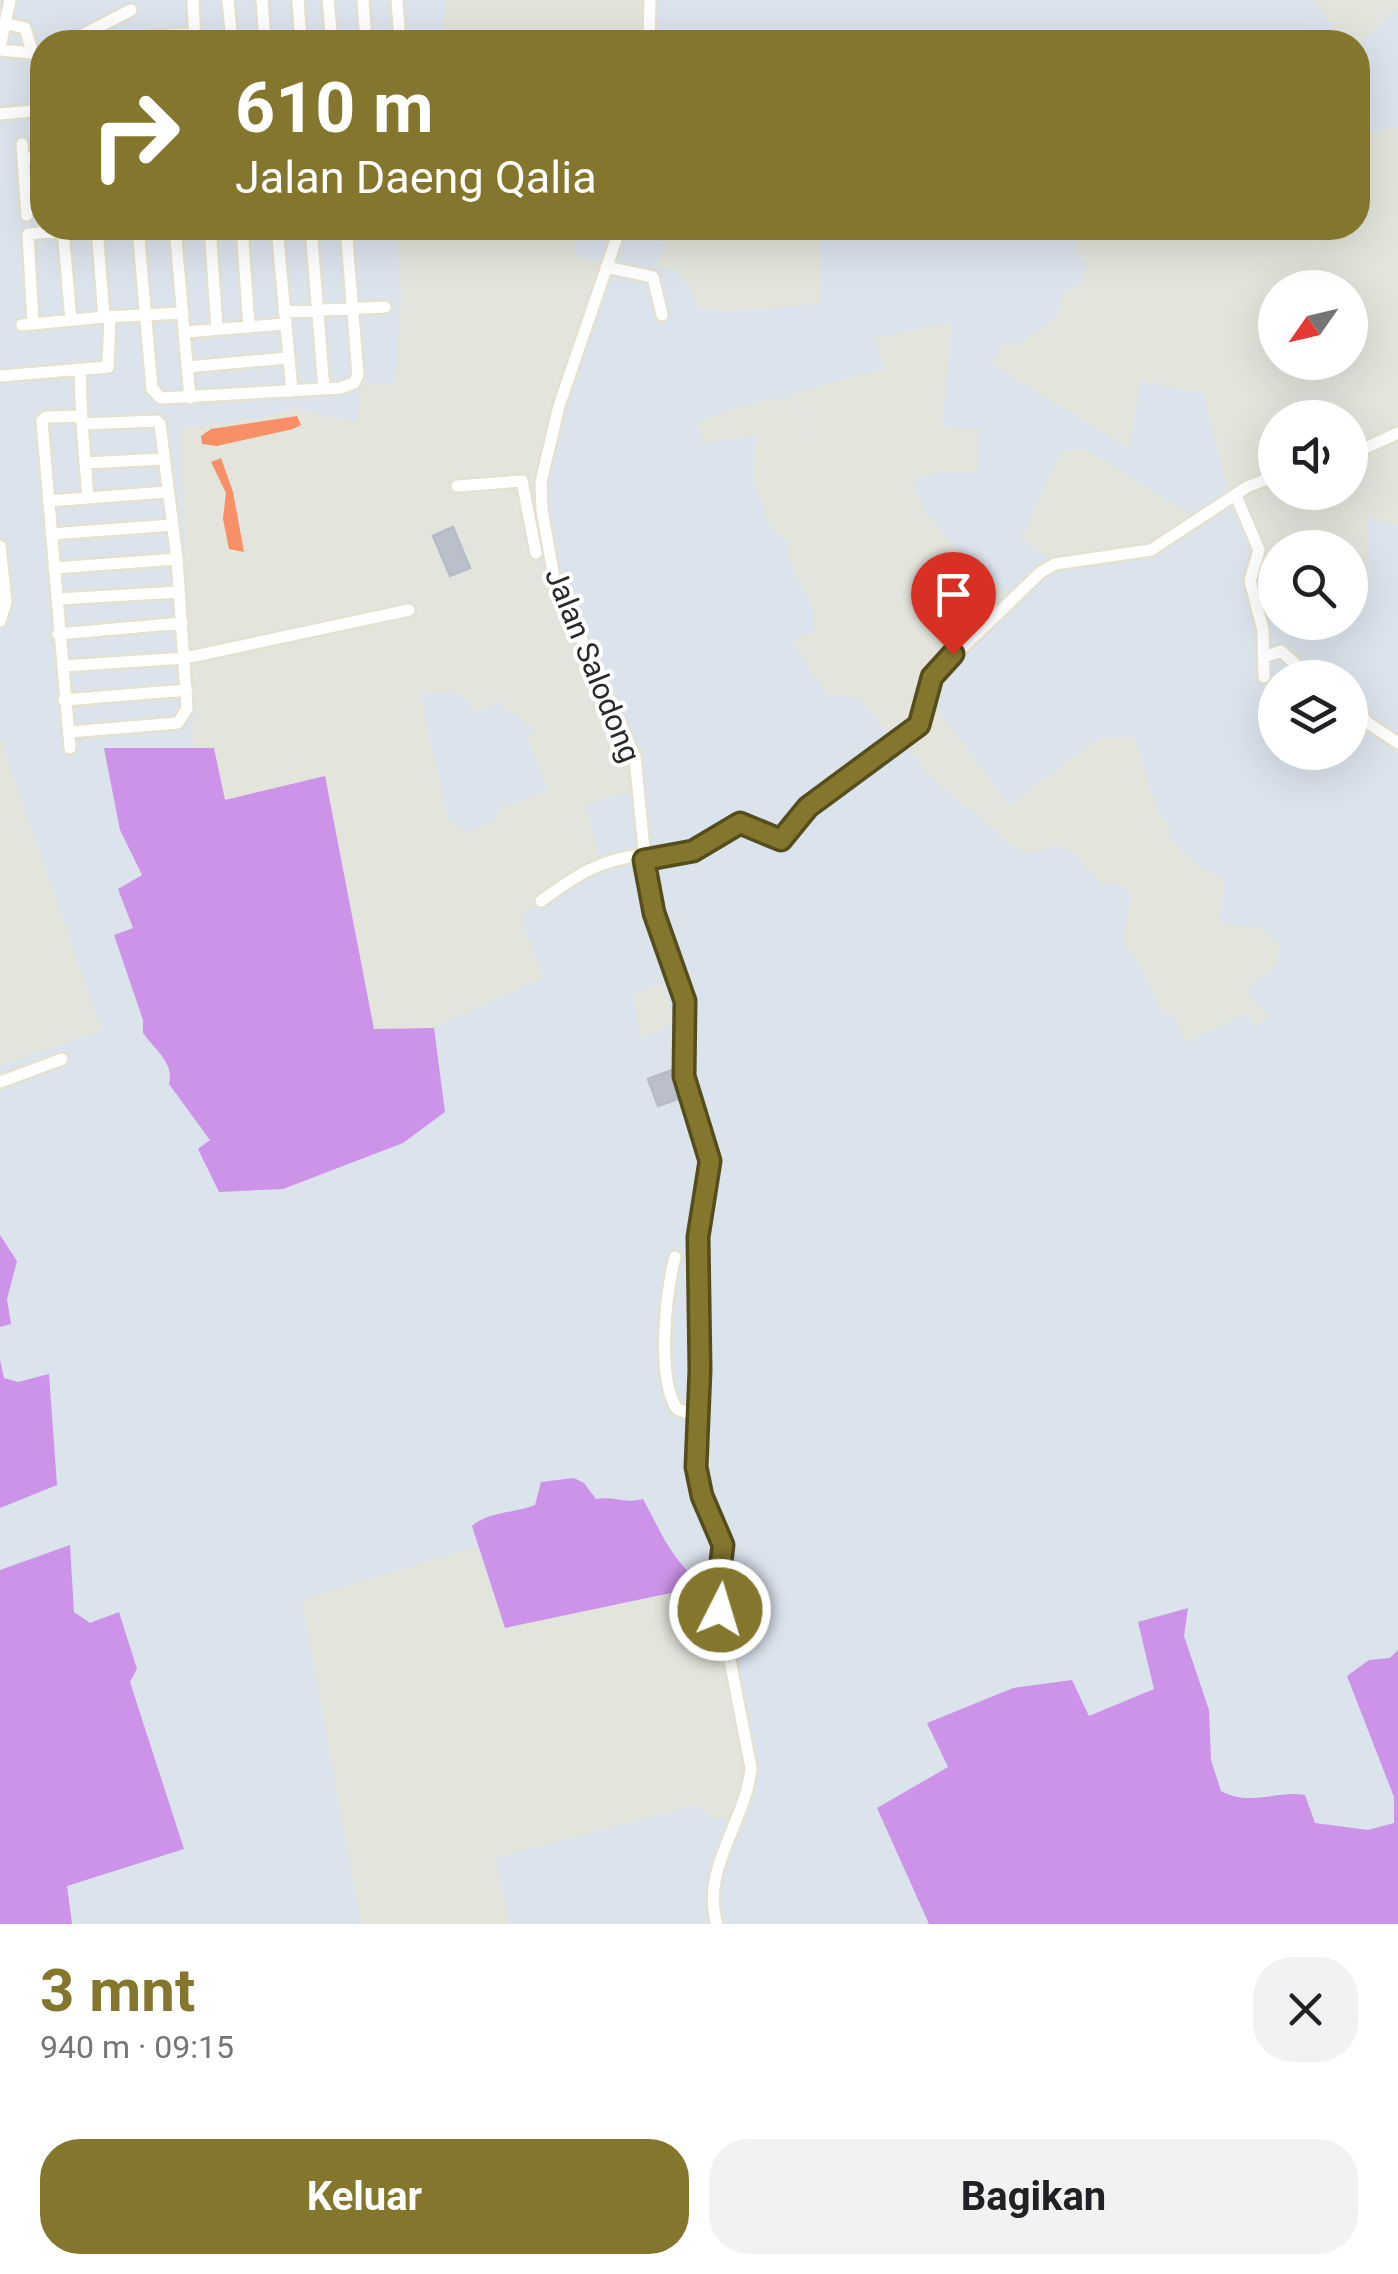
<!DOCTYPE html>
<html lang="id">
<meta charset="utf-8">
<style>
:root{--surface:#fff;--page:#f2f2f2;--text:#202124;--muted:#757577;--accent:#84762d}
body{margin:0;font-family:Roboto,sans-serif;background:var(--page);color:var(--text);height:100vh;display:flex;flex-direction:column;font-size:38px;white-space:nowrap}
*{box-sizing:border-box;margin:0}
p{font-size:32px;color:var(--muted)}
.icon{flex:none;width:55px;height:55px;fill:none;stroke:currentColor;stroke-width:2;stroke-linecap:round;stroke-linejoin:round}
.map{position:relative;height:1924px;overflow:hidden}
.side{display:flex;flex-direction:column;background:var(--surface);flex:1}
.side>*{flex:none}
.hud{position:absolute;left:30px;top:30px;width:1340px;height:210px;border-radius:40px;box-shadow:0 10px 40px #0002;background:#84762d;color:#fff;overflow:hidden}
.needle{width:65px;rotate:236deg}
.controls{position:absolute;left:1258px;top:270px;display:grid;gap:20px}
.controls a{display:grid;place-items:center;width:110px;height:110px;border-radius:50%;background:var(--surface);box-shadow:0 10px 40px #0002;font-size:50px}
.pin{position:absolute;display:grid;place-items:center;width:85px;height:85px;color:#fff;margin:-102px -42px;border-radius:50% 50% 50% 0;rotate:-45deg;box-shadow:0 0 10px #0007}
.pin .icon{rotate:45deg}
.me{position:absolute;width:110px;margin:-55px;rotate:5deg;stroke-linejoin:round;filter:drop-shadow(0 0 8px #0008)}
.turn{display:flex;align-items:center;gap:35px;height:210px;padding:0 40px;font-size:45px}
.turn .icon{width:130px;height:130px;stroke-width:2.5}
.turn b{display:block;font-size:70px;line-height:85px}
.round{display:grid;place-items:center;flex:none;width:105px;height:105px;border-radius:40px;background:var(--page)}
.head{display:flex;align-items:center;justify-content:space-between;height:170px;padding:0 40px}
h1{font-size:60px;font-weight:700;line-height:75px;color:var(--accent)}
.primary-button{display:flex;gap:20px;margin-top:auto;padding:20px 40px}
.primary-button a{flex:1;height:115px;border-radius:40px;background:var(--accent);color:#fff;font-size:40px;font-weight:700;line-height:115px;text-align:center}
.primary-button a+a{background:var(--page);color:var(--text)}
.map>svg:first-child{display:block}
</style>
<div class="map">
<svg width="1398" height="1924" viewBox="0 0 1398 1924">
<rect width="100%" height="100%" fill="#dbe3ed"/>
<!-- industrial -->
<path fill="#e3e5dc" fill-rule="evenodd" d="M 446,0 L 644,0 L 644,42 L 441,42 Z
M 1314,0 L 1398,0 L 1398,8 L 1358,45 L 1344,42 Z
M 1398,127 L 1398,525 L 1367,518 L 1369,578 L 1360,614 L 1350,615 L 1350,548 L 1275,548 L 1275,562 L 1268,557 L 1243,498 L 1228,493 L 1203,393 L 1140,381 L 1130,449 L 991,364 L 1003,343 L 1016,345 L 1056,318 L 1062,294 L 1081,283 L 1088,261 L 1074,252 L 1078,228 L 1358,228 L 1358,136 ZM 1275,288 L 1350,288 L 1350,362 L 1275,362 ZM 1275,418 L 1350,418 L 1350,492 L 1275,492 Z
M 397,228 L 574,228 L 576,257 L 605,262 L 550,420 L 538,484 L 528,486 L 542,566 L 628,748 L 635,791 L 585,804 L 599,858 L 520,917 L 543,977 L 434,1028 L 374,1029 L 325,777 L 225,800 L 193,751 L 192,722 L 197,715 L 190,663 L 180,428 L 257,419 L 295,408 L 357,422 L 361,383 L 395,385 L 401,296 ZM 456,691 L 477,712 L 498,703 L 536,731 L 527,737 L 548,791 L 501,807 L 491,824 L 464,831 L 448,819 L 420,693 Z
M 637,228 L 724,228 L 746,233 L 820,228 L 820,304 L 735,311 L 697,309 L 693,292 L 678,271 L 656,266 L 666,239 Z
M 952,322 L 942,426 L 979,430 L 978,471 L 940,472 L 912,481 L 925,511 L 964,557 L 1009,595 L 931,670 L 918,719 L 893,740 L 859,698 L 826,694 L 791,640 L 813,633 L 814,611 L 788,557 L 789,541 L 772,530 L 753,480 L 756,435 L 703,444 L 697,421 L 756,402 L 788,397 L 821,446 L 788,394 L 884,369 L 876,338 Z
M 1085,449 L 1193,516 L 1158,543 L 1053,560 L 1021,539 L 1061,451 Z
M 932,703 L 1010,805 L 1099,738 L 1135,737 L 1158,814 L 1167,821 L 1171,841 L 1204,869 L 1225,879 L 1219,924 L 1259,927 L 1280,944 L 1276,967 L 1250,987 L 1249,996 L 1269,1015 L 1257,1027 L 1246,1014 L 1186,1042 L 1175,1018 L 1162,1012 L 1139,963 L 1127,950 L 1123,936 L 1132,895 L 1117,883 L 1101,883 L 1070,850 L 1055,846 L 1034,853 L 1019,851 L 928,775 L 901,740 L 928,721 Z
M 0,738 L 102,1031 L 0,1066 Z
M 664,984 L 673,1022 L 641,1040 L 633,993 Z
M 477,1546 L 505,1628 L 685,1590 L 711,1599 L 724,1639 L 745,1776 L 735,1819 L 713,1819 L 697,1805 L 495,1858 L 510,1924 L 361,1924 L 302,1600 Z"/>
<!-- green -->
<path fill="#cd93e8" d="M 104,748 L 214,748 L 225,800 L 325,776 L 374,1029 L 434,1028 L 445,1112 L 403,1143 L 283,1189 L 219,1192 L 198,1149 L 210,1140 L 169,1084 C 175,1063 154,1049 143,1033 L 143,1020 L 114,935 L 133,928 L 118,889 L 142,875 L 120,830 Z
M 0,1235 L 17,1261 L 7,1299 L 11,1324 L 0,1327 Z
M 0,1360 L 4,1378 L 18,1382 L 49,1374 L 57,1485 L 0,1508 Z
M 574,1478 L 584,1483 L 596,1499 C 614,1496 626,1504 643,1499 C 662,1534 676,1571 713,1589 L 711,1599 L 685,1590 L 505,1628 L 472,1526 C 487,1512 515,1513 535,1505 L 541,1482 Z
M 70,1545 L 74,1612 L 90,1623 L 119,1612 L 137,1669 L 130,1682 L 184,1849 L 67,1886 L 72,1924 L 0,1924 L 0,1570 Z
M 1188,1608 L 1184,1636 L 1209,1710 L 1211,1760 L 1221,1791 C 1249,1807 1277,1790 1305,1795 L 1315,1823 L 1368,1830 L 1394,1823 L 1394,1797 L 1347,1676 L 1369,1660 L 1390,1658 L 1398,1650 L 1398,1924 L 929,1924 L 877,1808 L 948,1767 L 927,1723 L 1013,1688 L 1072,1680 L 1089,1716 L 1154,1689 L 1138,1622 Z"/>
<!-- water -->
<path fill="#f88f66" d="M 297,416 L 301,425 L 293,429 L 217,446 L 202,444 L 201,436 L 211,429 Z
M 221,458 L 233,492 L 244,552 L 229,549 L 223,519 L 226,493 L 211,462 Z"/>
<!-- building -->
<path fill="#bbbfc9" stroke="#b5bbc9" stroke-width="2.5" d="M 453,527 L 470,568 L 450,576 L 433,536 Z
M 675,1069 L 681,1098 L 658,1106 L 648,1079 Z"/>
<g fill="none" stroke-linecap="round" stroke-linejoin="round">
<!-- minor casing -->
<g stroke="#e4e1d0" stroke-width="16">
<path id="minor" d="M 193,0 L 195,42
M 228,0 L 232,42
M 262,0 L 265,42
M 298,0 L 301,42
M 328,0 L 332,42
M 363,0 L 366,42
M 397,0 L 400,42
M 8,24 L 25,28 L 32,51
M 69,42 L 131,10
M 137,42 L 154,36 L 195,34
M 649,42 L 650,0
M 0,47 L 10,0
M 0,50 L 42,54
M 0,114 L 42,110
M 22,144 L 27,215
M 23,159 L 42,157
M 138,228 L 152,389 L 161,398 L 340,388 L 354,383 L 358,375 L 346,228
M 175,228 L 190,398
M 210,228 L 217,329
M 242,228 L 249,327
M 277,228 L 292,391
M 311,228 L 324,389
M 620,228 L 559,406 L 541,482 L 542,510 L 554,578 L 635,757 L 648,890 L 685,1001 L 684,1076 L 710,1161 L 698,1237 L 700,1371 L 696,1467 L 702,1496 L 723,1545 L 717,1594 L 751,1768 C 746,1822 700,1869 717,1924
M 63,230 L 71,320
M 606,267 L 653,277 L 662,315
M 284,312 L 385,307
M 104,317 L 183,313
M 33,323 L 28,234 L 100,228
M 22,325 L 104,317 L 97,228
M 185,332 L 284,324
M 187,367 L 287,358
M 0,376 L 108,367 L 110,317
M 82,424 L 88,498
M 1350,455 L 1398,433
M 85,463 L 163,459
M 457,486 L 522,481 L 536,553
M 1236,496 L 1259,550 L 1250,581 L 1263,630 L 1264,677
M 48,501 L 167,492
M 51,534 L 173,525
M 0,546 L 6,602 L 0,621
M 54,568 L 177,559
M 57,599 L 179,592
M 58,634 L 182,623
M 1264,657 L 1281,651 L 1311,678
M 63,666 L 185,658 L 409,610
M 64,700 L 187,690
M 1350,702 L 1368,723 L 1398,743
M 69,732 L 178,723 L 187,708 L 177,559 L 160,424 L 157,421 L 82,424 L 80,370
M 70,748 L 42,421 L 46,417 L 82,416
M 644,860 L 693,851 L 740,823 L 781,840 L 808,807 L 919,725 L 932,677 L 1041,572 L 1055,564 L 1151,550 L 1247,487 L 1275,476
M 541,901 C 575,876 600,859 643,855
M 0,1082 L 62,1059
M 675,1257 C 666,1293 656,1377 677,1409 L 699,1417"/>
</g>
<!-- minor -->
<use href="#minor" stroke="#fff" stroke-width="11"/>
</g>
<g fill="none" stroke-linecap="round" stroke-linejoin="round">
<!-- route casing -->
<g stroke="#564d1d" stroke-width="25">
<path id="route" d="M 720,1610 L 717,1594 L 723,1545 L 702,1496 L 696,1467 L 700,1370 L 698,1237 L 710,1161 L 684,1076 L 685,1001 L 654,913 L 644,860 L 693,851 L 740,823 L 781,840 L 808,807 L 919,725 L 932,677 L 953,654"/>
</g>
<!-- route -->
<use href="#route" stroke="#84762d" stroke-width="18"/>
</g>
<g text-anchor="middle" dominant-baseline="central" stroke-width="8" stroke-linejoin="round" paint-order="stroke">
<!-- street labels -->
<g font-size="30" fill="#2a2a2a" stroke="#fff">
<text transform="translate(593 665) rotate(68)">Jalan Salodong</text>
</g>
</g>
</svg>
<div class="controls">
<a><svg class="needle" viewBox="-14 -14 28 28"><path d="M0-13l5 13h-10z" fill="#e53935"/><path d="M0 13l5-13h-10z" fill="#757577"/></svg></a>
<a><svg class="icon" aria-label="sound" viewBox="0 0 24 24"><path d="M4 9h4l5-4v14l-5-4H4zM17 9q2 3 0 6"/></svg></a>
<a><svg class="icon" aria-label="search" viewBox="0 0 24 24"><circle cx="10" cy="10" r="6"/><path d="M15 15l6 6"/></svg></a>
<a><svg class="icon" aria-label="layers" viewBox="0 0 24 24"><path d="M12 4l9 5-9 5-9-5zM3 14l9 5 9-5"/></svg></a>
</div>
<div class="pin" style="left:953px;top:654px;background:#d93025"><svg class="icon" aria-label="arrive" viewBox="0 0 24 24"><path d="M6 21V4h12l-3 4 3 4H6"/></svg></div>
<svg class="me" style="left:720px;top:1610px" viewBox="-20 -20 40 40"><circle r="17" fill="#84762d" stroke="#fff" stroke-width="3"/><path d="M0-11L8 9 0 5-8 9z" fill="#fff"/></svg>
<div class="hud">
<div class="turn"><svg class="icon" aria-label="right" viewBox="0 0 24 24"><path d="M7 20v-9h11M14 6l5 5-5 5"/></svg><div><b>610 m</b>Jalan Daeng Qalia</div></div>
</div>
</div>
<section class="side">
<div class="head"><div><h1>3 mnt</h1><p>940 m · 09:15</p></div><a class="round"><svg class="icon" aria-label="close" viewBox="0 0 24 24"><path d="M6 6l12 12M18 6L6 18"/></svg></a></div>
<div class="primary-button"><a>Keluar</a><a>Bagikan</a></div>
</section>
